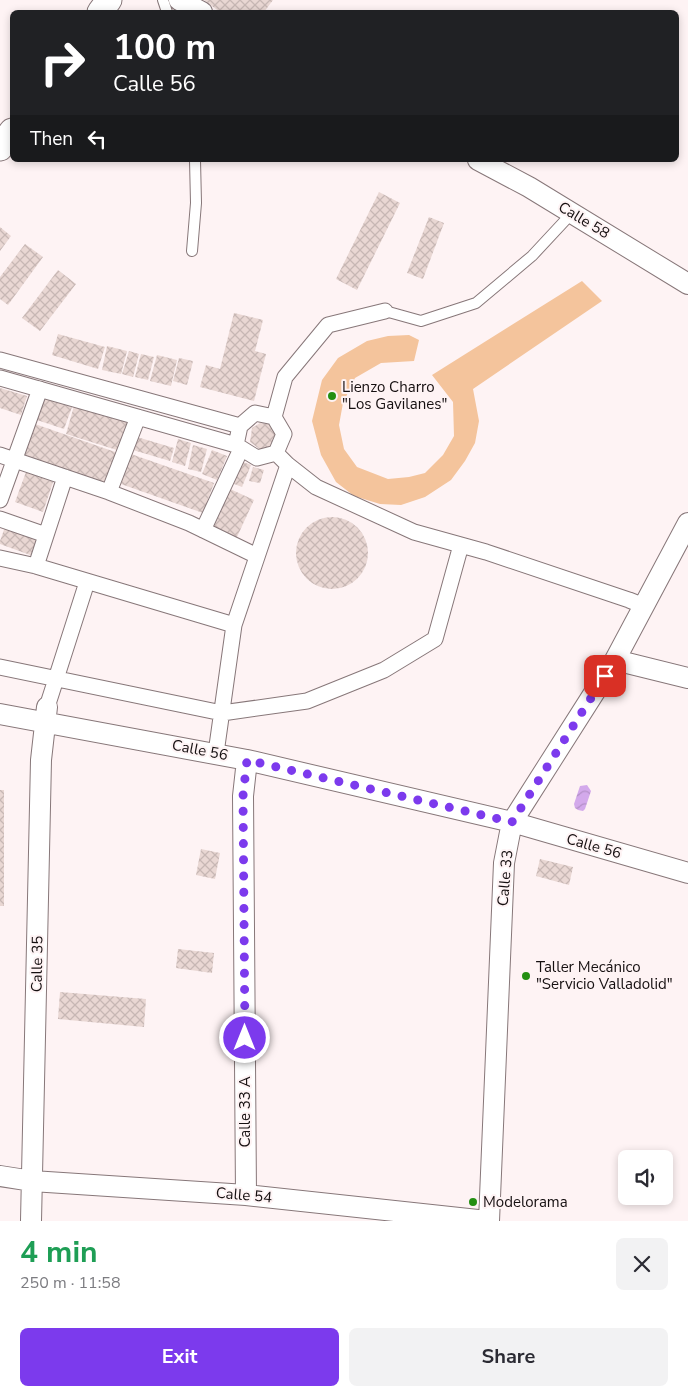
<!DOCTYPE html>
<meta charset="utf-8">
<style>
:root{--surface:#fff;--page:#f2f2f3;--text:#2b2b33;--muted:#7c7c81;--accent:#7c3aed}
body{margin:0;font-family:"Nunito Sans",sans-serif;background:var(--page);color:var(--text);height:100vh;display:flex;flex-direction:column;font-size:19px;white-space:nowrap}
*{box-sizing:border-box;margin:0}
p{font-size:16px;color:var(--muted)}
.icon{flex:none;width:28px;height:28px;fill:none;stroke:currentColor;stroke-width:2;stroke-linecap:round;stroke-linejoin:round}
.map{position:relative;height:1221px;overflow:hidden}
.drawer{display:flex;flex-direction:column;background:var(--surface);flex:1}
.drawer>*{flex:none}
.top-card{position:absolute;left:10px;top:10px;width:669px;height:152px;border-radius:8px;box-shadow:0 2px 8px #0003;background:#202124;color:#fff;overflow:hidden}
.controls{position:absolute;left:618px;top:1150px;display:grid;gap:10px}
.controls a{display:grid;place-items:center;width:55px;height:55px;border-radius:8px;background:var(--surface);box-shadow:0 2px 8px #0003;font-size:25px}
.pin{position:absolute;display:grid;place-items:center;width:42px;height:42px;color:#fff;margin:-21px;border-radius:10px;box-shadow:0 2px 8px #0006}
.me{position:absolute;width:55px;margin:-28px;rotate:0deg;stroke-linejoin:round;filter:drop-shadow(0 0 4px #0008)}
.turn{display:flex;align-items:center;gap:18px;height:105px;padding:0 20px;font-size:22px}
.turn .icon{width:65px;height:65px;stroke-width:2.5}
.turn b{display:block;font-size:35px;line-height:42px}
.then{display:flex;align-items:center;height:48px;padding:0 20px;background:#0003;gap:10px;font-size:19px}
.round{display:grid;place-items:center;flex:none;width:52px;height:52px;border-radius:8px;background:var(--page)}
.headline{display:flex;align-items:center;justify-content:space-between;height:85px;padding:0 20px}
h1{font-size:30px;font-weight:700;line-height:38px;color:#1e9e55}
.primary-button{display:flex;gap:10px;margin-top:auto;padding:10px 20px}
.primary-button a{flex:1;height:58px;border-radius:8px;background:var(--accent);color:#fff;font-size:20px;font-weight:700;line-height:58px;text-align:center}
.primary-button a+a{background:var(--page);color:var(--text)}
.map>svg:first-child{display:block}
</style>
<div class="map">
<svg width="688" height="1221" viewBox="0 0 688 1221">
<defs>
<pattern id="water-waves" width="16" height="10" patternUnits="userSpaceOnUse" patternTransform="scale(1.25)"><rect width="16" height="10" fill="#d3a9eb"/><path d="M0 5q4-4 8 0t8 0" fill="none" stroke="#b490c8"/></pattern>
<pattern id="building-cross-hatch" width="8" height="8" patternUnits="userSpaceOnUse" patternTransform="scale(1.25)"><rect width="8" height="8" fill="#e9d7d3"/><path d="M0 0l8 8M0 8l8-8" fill="none" stroke="#c7b7b4"/></pattern>
</defs>
<rect width="100%" height="100%" fill="#fef3f4"/>
<!-- garden -->
<path fill="#f4c49c" d="M 582,281 L 602,301 L 473,389 L 479,421 L 475,443 L 465,461 L 451,480 L 425,497 L 401,505 L 380,504 L 354,496 L 336,482 L 321,455 L 312,421 L 322,380 L 338,358 L 367,341 L 388,336 L 409,335 L 419,340 L 414,361 L 381,363 L 355,378 L 343,403 L 339,425 L 344,449 L 357,467 L 388,479 L 409,477 L 425,473 L 443,455 L 454,436 L 453,402 L 432,375 Z"/>
<!-- water -->
<path fill="url(#water-waves)" d="M 587,785 L 591,791 L 585,809 L 583,811 L 578,810 L 575,808 L 574,804 L 580,786 Z"/>
<!-- building -->
<path fill="url(#building-cross-hatch)" d="M 204,0 L 273,0 L 264,12 L 220,12 Z
M 379,192 L 400,203 L 357,290 L 336,279 Z
M 429,217 L 444,223 L 423,279 L 407,273 Z
M 0,227 L 11,236 L 0,251 Z
M 25,244 L 43,257 L 8,305 L 0,299 L 0,277 Z
M 58,270 L 76,284 L 40,331 L 22,318 Z
M 234,313 L 263,320 L 255,351 L 266,354 L 254,401 L 200,387 L 206,365 L 220,369 Z
M 58,334 L 105,347 L 98,369 L 52,355 Z
M 107,346 L 127,351 L 121,374 L 102,370 Z
M 129,351 L 139,354 L 133,377 L 122,374 Z
M 141,354 L 154,357 L 148,380 L 135,377 Z
M 157,355 L 177,360 L 171,386 L 150,381 Z
M 179,358 L 193,361 L 187,385 L 173,381 Z
M 0,388 L 27,396 L 21,415 L 0,408 Z
M 45,398 L 72,407 L 64,429 L 37,420 Z
M 74,406 L 129,423 L 120,451 L 66,434 Z
M 260,423 L 269,424 L 277,431 L 273,445 L 261,450 L 250,442 L 252,428 Z
M 35,424 L 118,453 L 108,484 L 25,455 Z
M 137,437 L 174,448 L 170,461 L 133,450 Z
M 178,439 L 191,443 L 185,466 L 172,462 Z
M 193,445 L 207,449 L 201,472 L 188,469 Z
M 212,450 L 227,456 L 217,480 L 202,474 Z
M 131,454 L 214,483 L 203,513 L 121,484 Z
M 238,460 L 251,465 L 242,487 L 229,482 Z
M 253,467 L 264,470 L 260,483 L 249,481 Z
M 26,472 L 53,482 L 43,512 L 15,502 Z
M 228,488 L 254,500 L 237,537 L 211,525 Z
M296 553a36 36 0 1 1 72 0a36 36 0 1 1-72 0Z
M 6,524 L 40,536 L 33,556 L 0,544 L 0,541 Z
M 0,790 L 4,790 L 4,906 L 0,906 Z
M 201,849 L 220,853 L 215,879 L 196,875 Z
M 540,859 L 573,867 L 569,885 L 536,876 Z
M 178,949 L 214,953 L 212,973 L 176,968 Z
M 60,992 L 146,999 L 144,1027 L 58,1019 Z"/>
<g fill="none" stroke-linecap="round" stroke-linejoin="round">
<!-- service casing -->
<g stroke="#877779" stroke-width="12">
<path id="service" d="M 163,0 L 167,12
M 192,251 L 196,203 L 195,160
M 385,311 L 421,321 L 476,303 L 532,256 L 572,213"/>
</g>
<!-- pedestrian casing -->
<g stroke="#877779" stroke-width="17">
<path id="pedestrian" d="M 0,360 L 240,426
M 0,378 L 236,445
M 274,417 L 255,413 L 240,426 L 236,445 L 257,458 L 276,453 L 284,434 L 274,417 L 285,377 L 328,325 L 385,311
M 276,453 L 288,465 L 316,487 L 414,532 L 486,552 L 629,600 L 644,606
M 0,455 L 109,492 L 189,523 L 257,556
M 109,492 L 138,417
M 0,500 L 40,389
M 0,519 L 46,535
M 203,530 L 241,449
M 0,558 L 36,566 L 234,625
M 36,566 L 65,477
M 0,667 L 222,713 L 307,701 L 384,670 L 435,639 L 461,545
M 47,707 L 87,582
M 216,753 L 234,625 L 288,465"/>
</g>
<!-- minor casing -->
<g stroke="#877779" stroke-width="22">
<path id="minor" d="M 179,0 L 202,12
M 478,160 L 529,187 L 688,284
M 615,660 L 688,678
M 0,714 L 247,760 L 512,822 L 688,873
M 0,1176 L 32,1181 L 246,1195 L 487,1221
M 246,1195 L 243,796 L 247,760
M 31,1221 L 41,760 L 47,707
M 489,1221 L 504,863 L 512,822 L 615,660 L 688,523"/>
</g>
<!-- tertiary casing -->
<g stroke="#877779" stroke-width="27">
<path id="tertiary" d="M 100,12 L 109,0
M 0,148 L 12,131"/>
</g>
<!-- service -->
<use href="#service" stroke="#fff" stroke-width="10"/>
<!-- pedestrian -->
<use href="#pedestrian" stroke="#fff" stroke-width="15"/>
<!-- minor -->
<use href="#minor" stroke="#fff" stroke-width="20"/>
<!-- tertiary -->
<use href="#tertiary" stroke="#fff" stroke-width="25"/>
</g>
<g fill="none" stroke-linecap="round" stroke-linejoin="round">
<!-- route -->
<path stroke="#7c3aed" stroke-width="9" stroke-dasharray="0 16.2" d="M 245,1038 L 243,796 L 247,760 L 512,822 L 605,676"/>
</g>
<!-- markers -->
<g fill="#248f12" stroke="#fef3f4" stroke-width="2">
<circle cx="332" cy="396" r="5"/>
<circle cx="526" cy="976" r="5"/>
<circle cx="473" cy="1202" r="5"/>
</g>
<g text-anchor="middle" dominant-baseline="central" stroke-width="4" stroke-linejoin="round" paint-order="stroke">
<!-- street labels -->
<g font-size="15" fill="#150f10" stroke="#fef3f4">
<text transform="translate(584 220) rotate(31)">Calle 58</text>
<text transform="translate(200 750) rotate(11)">Calle 56</text>
<text transform="translate(594 846) rotate(16)">Calle 56</text>
<text transform="translate(505 878) rotate(-85)">Calle 33</text>
<text transform="translate(37 964) rotate(-89)">Calle 35</text>
<text transform="translate(245 1112) rotate(-90)">Calle 33 A</text>
<text transform="translate(244 1195) rotate(5)">Calle 54</text>
</g>
<!-- poi labels -->
<g font-size="15" fill="#150f10" stroke="#fef3f4" text-anchor="start">
<text x="342" y="387">Lienzo Charro<tspan x="342" dy="17">"Los Gavilanes"</tspan></text>
<text x="536" y="967">Taller Mecánico<tspan x="536" dy="17">"Servicio Valladolid"</tspan></text>
<text x="483" y="1202">Modelorama</text>
</g>
</g>
</svg>
<div class="controls">
<a><svg class="icon" aria-label="sound" viewBox="0 0 24 24"><path d="M4 9h4l5-4v14l-5-4H4zM17 9q2 3 0 6"/></svg></a>
</div>
<div class="pin" style="left:605px;top:676px;background:#d93025"><svg class="icon" aria-label="arrive" viewBox="0 0 24 24"><path d="M6 21V4h12l-3 4 3 4H6"/></svg></div>
<svg class="me" style="left:245px;top:1038px" viewBox="-20 -20 40 40"><circle r="17" fill="#7c3aed" stroke="#fff" stroke-width="3"/><path d="M0-11L8 9 0 5-8 9z" fill="#fff"/></svg>
<div class="top-card">
<div class="turn"><svg class="icon" aria-label="right" viewBox="0 0 24 24"><path d="M7 20v-9h11M14 6l5 5-5 5"/></svg><div><b>100 m</b>Calle 56</div></div>
<div class="then">Then<svg class="icon" aria-label="left" viewBox="0 0 24 24"><path d="M17 20v-9H6M10 6l-5 5 5 5"/></svg></div>
</div>
</div>
<section class="drawer">
<div class="headline"><div><h1>4 min</h1><p>250 m · 11:58</p></div><a class="round"><svg class="icon" aria-label="close" viewBox="0 0 24 24"><path d="M6 6l12 12M18 6L6 18"/></svg></a></div>
<div class="primary-button"><a>Exit</a><a>Share</a></div>
</section>
